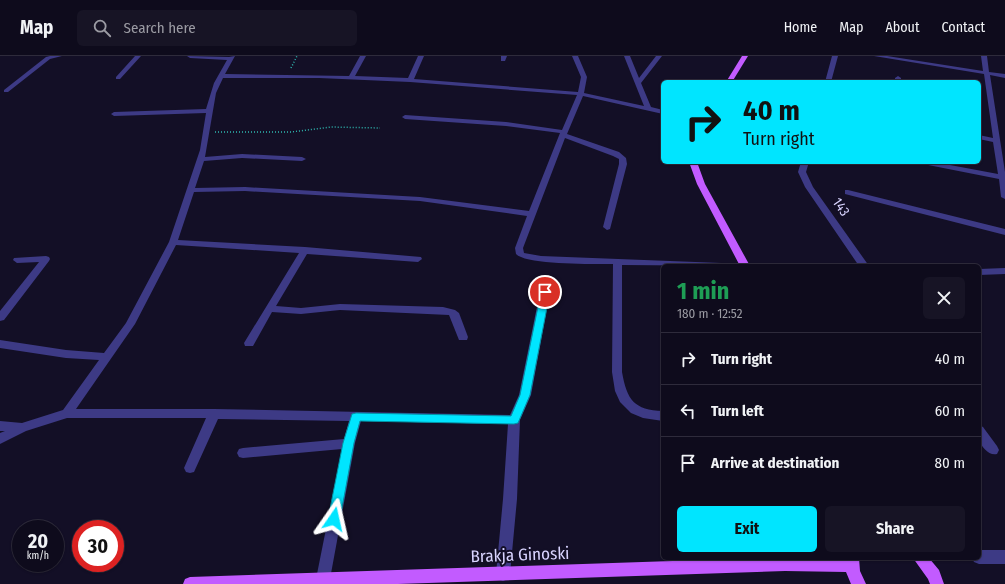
<!DOCTYPE html>
<meta charset="utf-8">
<style>
:root{--surface:#0e0b1c;--page:#171425;--text:#f1f3f6;--muted:#9b9ba3;--line:#2e2b3b;--accent:#00e5ff}
body{margin:0;font-family:"Fira Sans Condensed",sans-serif;background:var(--page);color:var(--text);height:100vh;display:flex;flex-direction:column;font-size:15px;white-space:nowrap}
*{box-sizing:border-box;margin:0}
p{font-size:13px;color:var(--muted)}
.icon{flex:none;width:22px;height:22px;fill:none;stroke:currentColor;stroke-width:2;stroke-linecap:round;stroke-linejoin:round}
.map{position:relative;flex:1;overflow:hidden}
.panel{position:absolute;left:661px;top:208px;width:320px;height:296px;display:flex;flex-direction:column;background:var(--surface);border-radius:6px;box-shadow:0 1px 3px #0004,0 0 0 1px var(--line)}
.panel>*{flex:none}
.top-card{position:absolute;left:661px;top:24px;width:320px;height:84px;border-radius:6px;box-shadow:0 1px 3px #0004,0 0 0 1px var(--line);background:#00e5ff;color:#111;overflow:hidden}
.speed{position:absolute;left:12px;top:464px;display:flex;gap:8px;font-size:20px;font-weight:700;text-align:center}
.speed>*{display:grid;place-content:center;width:52px;height:52px;border-radius:50%;background:var(--surface);box-shadow:0 1px 3px #0004,0 0 0 1px var(--line);line-height:1}
.speed small{font-size:10px;font-weight:400}
.speed .limit{border:6px solid #d22;background:#fff;color:#111}
.pin{position:absolute;display:grid;place-items:center;width:34px;height:34px;color:#fff;margin:-17px;border:2px solid #fff;border-radius:50%;box-shadow:0 1px 4px #0007}
.me{position:absolute;width:44px;margin:-22px;rotate:11deg;stroke-linejoin:round;filter:drop-shadow(0 0 3px #0008)}
.turn{display:flex;align-items:center;gap:14px;height:84px;padding:0 16px;font-size:18px}
.turn .icon{width:52px;height:52px;stroke-width:2.5}
.turn b{display:block;font-size:28px;line-height:34px}
.round{display:grid;place-items:center;flex:none;width:42px;height:42px;border-radius:6px;background:var(--page)}
.summary{display:flex;align-items:center;justify-content:space-between;height:68px;padding:0 16px}
h1{font-size:24px;font-weight:700;line-height:30px;color:#1e9e55}
.cta{display:flex;gap:8px;margin-top:auto;padding:8px 16px}
.cta a{flex:1;height:46px;border-radius:6px;background:var(--accent);color:#111;font-size:16px;font-weight:700;line-height:46px;text-align:center}
.cta a+a{background:var(--page);color:var(--text)}
ul{padding:0;list-style:none}
li{display:flex;align-items:center;gap:12px;height:52px;padding:0 16px;border-top:1px solid var(--line)}
li div{flex:1}
li b{display:block;font-size:15px}
li em{font-style:normal}
header{display:flex;align-items:center;gap:24px;box-sizing:border-box;height:56px;padding:0 20px;background:var(--surface);border-bottom:1px solid var(--line)}
header strong{font-size:19px}
nav{display:flex;gap:22px;margin-inline-start:auto;font-size:14px}
.search{width:280px;height:36px;background:var(--page);display:flex;align-items:center;gap:10px;box-sizing:border-box;padding:0 14px;border-radius:6px;color:var(--muted);font-size:15px}
.map>svg:first-child{display:block}
</style>
<header>
<strong>Map</strong>
<div class="search"><svg class="icon" aria-label="search" viewBox="0 0 24 24"><circle cx="10" cy="10" r="6"/><path d="M15 15l6 6"/></svg>Search here</div>
<nav><a>Home</a><a>Map</a><a>About</a><a>Contact</a></nav>
</header>
<div class="map">
<svg width="1005" height="528" viewBox="0 0 1005 528">
<rect width="100%" height="100%" fill="#130f26"/>
<g fill="none" stroke-linecap="round" stroke-linejoin="round">
<!-- path -->
<path stroke="#2fb8b0" stroke-width="1.5" stroke-dasharray="1 2" stroke-linecap="butt" d="M 291,12 L 297,0
M 215,76 L 291,76 L 331,71 L 380,72"/>
<!-- minor -->
<path fill="#3d3a85" fill-rule="evenodd" d="M 50,0 L 62,0 L 50,3 L 8,36 L 4,36 L 4,34 L 46,1 Z
M 135,0 L 141,0 L 120,23 L 116,23 L 116,21 Z
M 187,0 L 229,1 L 235,0 L 225,18 L 349,20 L 360,0 L 366,0 L 355,20 L 408,22 L 418,0 L 424,0 L 414,23 L 578,36 L 581,21 L 572,0 L 578,0 L 587,21 L 584,37 L 644,50 L 624,0 L 630,0 L 639,22 L 656,0 L 662,0 L 641,27 L 651,51 L 663,54 L 663,58 L 583,40 L 567,78 L 619,96 L 626,102 L 627,108 L 610,173 L 607,174 L 603,171 L 619,108 L 619,103 L 613,100 L 565,82 L 523,192 L 524,197 L 541,200 L 747,208 L 749,210 L 622,209 L 622,316 C 627,344 634,354 663,355 L 663,365 L 643,362 L 631,357 L 620,346 L 615,335 L 612,316 L 613,208 C 595,208 526,209 516,198 L 515,192 L 527,160 L 420,145 L 245,135 L 194,136 L 178,184 L 305,191 L 421,201 L 422,203 L 418,206 L 307,198 L 276,250 L 301,252 L 340,248 L 443,251 L 455,254 L 459,257 L 468,281 L 467,284 L 459,284 L 449,259 L 340,254 L 301,258 L 272,256 L 253,290 L 245,290 L 244,287 L 299,197 L 176,189 L 135,268 L 76,353 L 214,353 L 510,359 L 519,339 L 540,236 L 545,233 L 548,234 L 550,236 L 531,339 L 520,364 L 517,443 L 510,518 L 508,523 L 503,525 L 498,523 L 496,518 L 503,443 L 508,368 L 361,365 L 355,387 L 330,523 L 328,528 L 318,528 L 316,523 L 342,393 L 243,402 L 239,401 L 237,397 L 239,393 L 243,392 L 344,383 L 349,365 L 218,363 L 194,416 L 190,417 L 186,416 L 184,412 L 206,362 L 67,362 L 26,375 L 0,388 L 0,377 L 5,375 L 0,375 L 0,365 L 22,367 L 63,354 L 99,304 L 66,302 L 0,292 L 0,284 L 66,294 L 104,297 L 126,267 L 169,186 L 200,94 L 206,57 L 114,60 L 111,58 L 114,56 L 206,53 L 214,27 L 227,4 L 190,2 ZM 223,22 L 319,22 L 410,26 L 577,39 L 562,74 L 506,66 L 405,59 L 402,61 L 405,63 L 506,70 L 560,77 L 529,155 L 420,141 L 245,131 L 195,132 L 204,105 L 242,102 L 302,105 L 306,103 L 302,101 L 242,98 L 205,101 L 216,37 Z
M 501,0 L 507,0 L 505,5 L 501,5 Z
M 832,0 L 838,0 L 831,26 L 825,26 Z
M 874,0 L 887,0 L 983,15 L 981,0 L 987,0 L 989,16 L 1005,18 L 1005,22 L 990,19 L 1005,116 L 1005,143 L 1001,141 L 999,123 L 923,108 L 919,106 L 934,106 L 998,118 L 993,86 L 979,83 L 979,79 L 993,82 L 984,18 Z
M 898,20 L 901,22 L 901,26 L 895,26 L 895,22 Z
M 801,106 L 809,106 L 806,116 L 813,131 L 869,210 L 859,210 L 805,131 L 798,116 Z
M 845,134 L 848,134 L 1005,173 L 1005,179 L 845,138 Z
M 46,200 L 49,201 L 50,203 L 49,205 L 4,264 L 0,265 L 0,255 L 39,206 L 17,207 L 13,204 L 14,202 Z
M 1005,212 L 1005,218 L 979,219 L 979,213 Z
M 979,369 L 983,371 L 997,390 L 999,394 L 997,398 C 989,400 981,391 979,383 C 978,379 979,373 979,369 Z
M 979,494 L 1005,494 L 1005,508 L 979,508 L 974,506 L 972,502 L 979,502 Z"/>
<!-- major -->
<path fill="#c25bff" fill-rule="evenodd" d="M 742,0 L 748,0 L 732,26 L 726,26 Z
M 689,106 L 697,106 L 705,128 L 750,210 L 740,210 L 697,128 Z
M 762,502 L 859,502 L 860,515 L 866,528 L 851,528 L 846,516 L 785,515 L 398,528 L 183,528 L 185,523 L 190,521 Z
M 913,502 L 929,502 L 939,514 L 944,528 L 930,528 L 928,523 Z"/>
</g>
<!-- route -->
<path fill="#00e5ff" stroke="#0095a6" d="M 545,233 L 550,236 L 530,339 L 518,367 L 514,368 L 360,365 L 354,387 L 340,463 L 339,466 L 334,468 L 330,466 L 328,463 L 343,387 L 352,358 L 356,357 L 511,360 L 520,339 L 541,236 Z"/>
<g text-anchor="middle" dominant-baseline="central" stroke-width="4" stroke-linejoin="round" paint-order="stroke">
<!-- street labels -->
<g font-size="14" fill="#d9d4ff" stroke="#130f26">
<text transform="translate(841 151) rotate(55)">143</text>
</g>
<!-- near-street labels -->
<g font-size="17" fill="#d9d4ff" stroke="#130f26">
<text transform="translate(520 499) rotate(-2)">Brakja Ginoski</text>
</g>
</g>
</svg>
<div class="speed"><div>20<small>km/h</small></div><div class="limit">30</div></div>
<div class="pin" style="left:545px;top:236px;background:#d93025"><svg class="icon" aria-label="arrive" viewBox="0 0 24 24"><path d="M6 21V4h12l-3 4 3 4H6"/></svg></div>
<svg class="me" style="left:334px;top:463px" viewBox="-20 -20 40 40"><path d="M0-17L14 15 0 8-14 15z" fill="#00e5ff" stroke="#fff" stroke-width="4"/></svg>
<div class="top-card">
<div class="turn"><svg class="icon" aria-label="right" viewBox="0 0 24 24"><path d="M7 20v-9h11M14 6l5 5-5 5"/></svg><div><b>40 m</b>Turn right</div></div>
</div>
<section class="panel">
<div class="summary"><div><h1>1 min</h1><p>180 m · 12:52</p></div><a class="round"><svg class="icon" aria-label="close" viewBox="0 0 24 24"><path d="M6 6l12 12M18 6L6 18"/></svg></a></div>
<ul>
<li><svg class="icon" aria-label="right" viewBox="0 0 24 24"><path d="M7 20v-9h11M14 6l5 5-5 5"/></svg><div><b>Turn right</b></div><em>40 m</em></li>
<li><svg class="icon" aria-label="left" viewBox="0 0 24 24"><path d="M17 20v-9H6M10 6l-5 5 5 5"/></svg><div><b>Turn left</b></div><em>60 m</em></li>
<li><svg class="icon" aria-label="arrive" viewBox="0 0 24 24"><path d="M6 21V4h12l-3 4 3 4H6"/></svg><div><b>Arrive at destination</b></div><em>80 m</em></li>
</ul>
<div class="cta"><a>Exit</a><a>Share</a></div>
</section>
</div>
